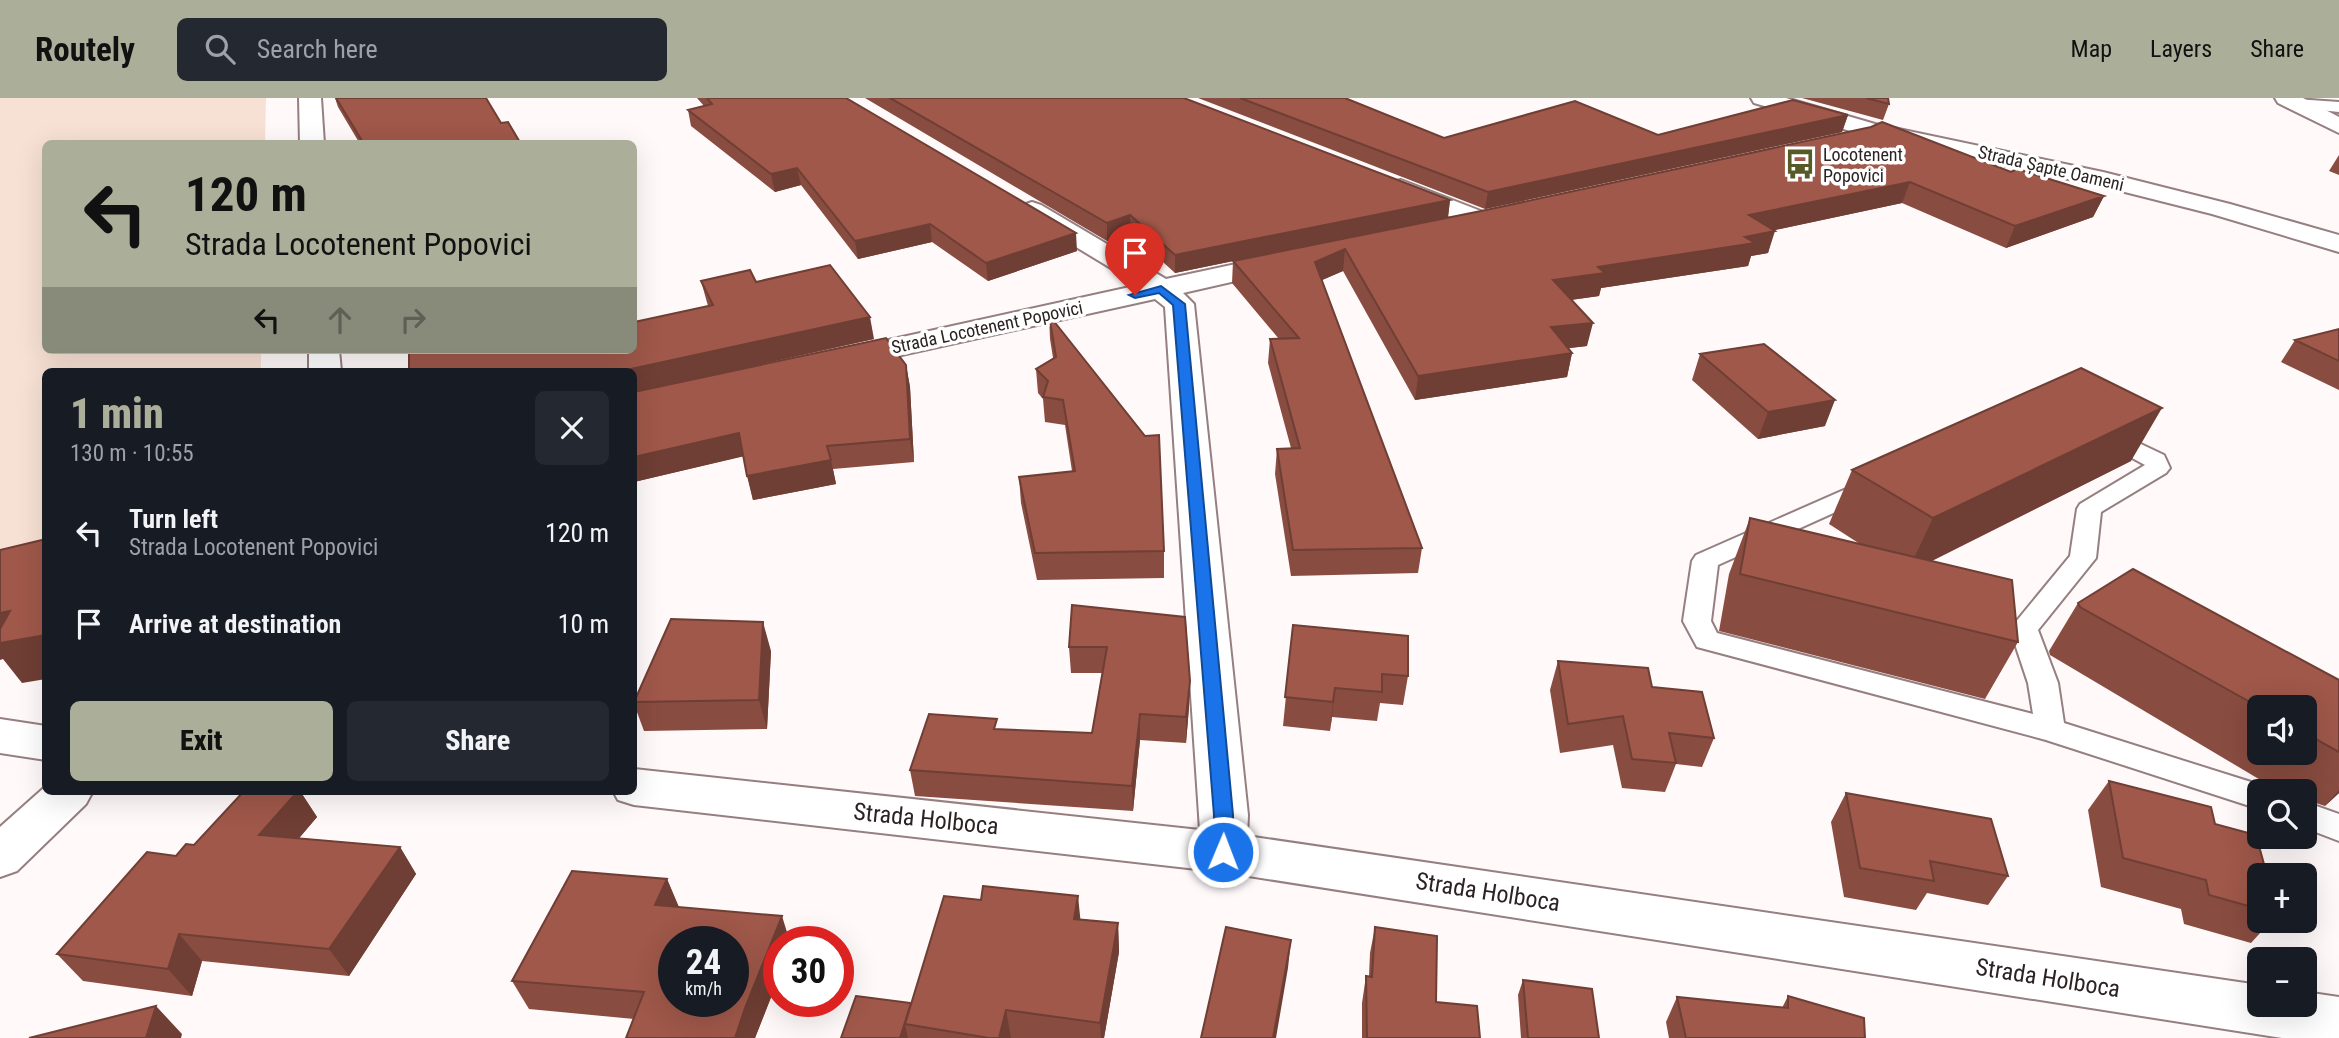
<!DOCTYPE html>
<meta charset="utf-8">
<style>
:root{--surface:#171b24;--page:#242831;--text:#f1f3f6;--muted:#9ea1a6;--accent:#abae99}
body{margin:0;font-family:"Roboto Condensed",sans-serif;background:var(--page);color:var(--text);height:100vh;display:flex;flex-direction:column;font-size:26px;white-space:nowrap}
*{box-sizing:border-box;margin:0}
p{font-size:23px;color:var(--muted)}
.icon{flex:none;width:38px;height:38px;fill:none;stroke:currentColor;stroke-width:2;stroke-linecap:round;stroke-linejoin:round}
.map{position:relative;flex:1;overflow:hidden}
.side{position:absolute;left:42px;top:270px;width:595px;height:427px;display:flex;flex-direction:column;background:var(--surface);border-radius:10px;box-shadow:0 7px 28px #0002}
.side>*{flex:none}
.top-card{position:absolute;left:42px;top:42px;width:595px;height:214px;border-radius:10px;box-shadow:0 7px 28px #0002;background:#abae99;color:#111;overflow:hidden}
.controls{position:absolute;left:2247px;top:597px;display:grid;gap:14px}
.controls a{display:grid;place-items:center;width:70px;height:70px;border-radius:10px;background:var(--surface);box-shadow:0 7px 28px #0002;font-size:35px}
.speed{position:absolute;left:658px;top:828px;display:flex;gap:14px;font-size:35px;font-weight:700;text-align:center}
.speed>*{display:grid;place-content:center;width:91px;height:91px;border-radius:50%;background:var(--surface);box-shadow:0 7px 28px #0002;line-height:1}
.speed small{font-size:18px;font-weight:400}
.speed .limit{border:10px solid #d22;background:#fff;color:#111}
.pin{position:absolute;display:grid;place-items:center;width:60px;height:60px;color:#fff;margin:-72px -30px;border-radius:50% 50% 50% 0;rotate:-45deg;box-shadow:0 0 7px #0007}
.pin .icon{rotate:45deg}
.me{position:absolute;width:77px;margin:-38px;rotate:1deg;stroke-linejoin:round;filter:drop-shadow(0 0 5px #0008)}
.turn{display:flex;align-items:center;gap:24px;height:147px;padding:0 28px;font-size:32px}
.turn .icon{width:91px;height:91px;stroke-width:2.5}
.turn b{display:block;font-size:49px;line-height:60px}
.lanes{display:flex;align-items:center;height:66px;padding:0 28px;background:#0003;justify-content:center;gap:35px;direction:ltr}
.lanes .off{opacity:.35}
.round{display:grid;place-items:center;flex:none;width:74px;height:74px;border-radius:10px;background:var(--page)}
.overview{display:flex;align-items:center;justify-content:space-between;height:119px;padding:0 28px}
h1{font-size:42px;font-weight:800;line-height:52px;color:var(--accent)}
.button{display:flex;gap:14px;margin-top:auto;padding:14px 28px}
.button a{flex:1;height:80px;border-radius:10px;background:var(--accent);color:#111;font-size:28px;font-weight:800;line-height:80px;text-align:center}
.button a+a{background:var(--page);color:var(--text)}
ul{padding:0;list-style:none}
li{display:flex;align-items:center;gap:21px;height:91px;padding:0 28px}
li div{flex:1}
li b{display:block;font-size:26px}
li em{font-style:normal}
header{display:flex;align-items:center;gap:42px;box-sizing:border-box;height:98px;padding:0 35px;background:var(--accent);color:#111}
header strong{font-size:33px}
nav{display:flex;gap:38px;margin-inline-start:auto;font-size:24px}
.search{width:490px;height:63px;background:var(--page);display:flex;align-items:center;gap:18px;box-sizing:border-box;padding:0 24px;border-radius:10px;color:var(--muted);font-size:26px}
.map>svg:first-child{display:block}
</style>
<header>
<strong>Routely</strong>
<div class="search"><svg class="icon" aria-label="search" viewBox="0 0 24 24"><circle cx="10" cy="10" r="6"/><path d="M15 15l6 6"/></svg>Search here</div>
<nav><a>Map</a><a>Layers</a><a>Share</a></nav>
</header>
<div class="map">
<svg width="2339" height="940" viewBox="0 0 2339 940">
<rect width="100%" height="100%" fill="#fff9fa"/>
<!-- green -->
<path fill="#f7e1d4" d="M 0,0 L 266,0 L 265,45 L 46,46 L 46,252 L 261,252 L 261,273 L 46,273 L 45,472 L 0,483 Z"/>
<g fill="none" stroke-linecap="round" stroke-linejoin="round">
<!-- lane casing -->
<g stroke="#957f81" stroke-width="4">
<path id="lane" d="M 2296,1 L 2339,4 L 2339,14 L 2291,9 L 2288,6 L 2291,3 Z
M 2107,330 L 2164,357 L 2170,370 L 2166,375 L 2101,414 L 2096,460 L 2038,532 L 2058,585 L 2064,625 L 2270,690 L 2272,693 L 2259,693 L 2259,711 L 2046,642 L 1697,549 L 1683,523 L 1692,463 L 1696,457 L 1862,384 L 1871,382 L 1880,384 L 1883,389 L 1880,394 L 1718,467 L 1711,523 L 1717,535 L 2033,616 L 2028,585 L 2010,531 L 2070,458 L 2077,411 L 2080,406 L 2145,367 L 2099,342 L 2095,337 L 2099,332 Z
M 2305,704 L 2339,716 L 2339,743 L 2305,730 Z"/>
</g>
<!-- street casing -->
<g stroke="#957f81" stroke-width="4">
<path id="street" d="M 299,0 L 321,0 L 324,46 L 300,46 Z
M 1751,0 L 1786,0 L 1875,26 L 2103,74 L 2230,106 L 2339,137 L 2339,154 L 2212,116 L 2101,88 L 1871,39 L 1754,5 Z
M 1401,82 L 1491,117 L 1495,123 L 1491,129 L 1482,131 L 1473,129 L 1392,94 L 1389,89 L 1392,84 Z
M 1032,104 L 1041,107 L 1166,181 L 1283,156 L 1293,158 L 1297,164 L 1293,170 L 1183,195 L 1194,206 L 1248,717 L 1247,738 L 2259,887 L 2259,906 L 2305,906 L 2305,894 L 2339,899 L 2339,940 L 2282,940 L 1223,774 L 634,707 L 618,702 L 613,693 L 634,693 L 634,671 L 1200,732 L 1165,209 L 1155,201 L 843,270 L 832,268 L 827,261 L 832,254 L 843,252 L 1139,187 L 1023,117 L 1019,112 L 1023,107 Z
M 309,252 L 339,252 L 341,273 L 309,273 Z
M 0,621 L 46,628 L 46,662 L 0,655 Z
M 46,688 L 46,693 L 93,693 L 86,706 L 17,773 L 0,779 L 0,729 Z"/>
</g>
<!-- secondary casing -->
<g stroke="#957f81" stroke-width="4">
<path id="secondary" d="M 2275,0 L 2303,0 L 2339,19 L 2339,35 L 2278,5 Z"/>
</g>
<!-- lane -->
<use href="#lane" fill="#fff" fill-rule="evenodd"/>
<!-- street -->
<use href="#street" fill="#fff" fill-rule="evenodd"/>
<!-- secondary -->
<use href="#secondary" fill="#fff" fill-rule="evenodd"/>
</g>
<!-- wall -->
<path fill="#894c40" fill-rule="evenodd" d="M 335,0 L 486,0 L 501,25 L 521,46 L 360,46 L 338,9 Z
M 697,0 L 846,0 L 1077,153 L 988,183 L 932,144 L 858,161 L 801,87 L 775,94 L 691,28 L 688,12 L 704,8 Z
M 865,0 L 1184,0 L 1450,102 L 1448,119 L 2011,74 L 2104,98 L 2093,119 L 2006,150 L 1902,105 L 1774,132 L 1768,155 L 1751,158 L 1748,168 L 1601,190 L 1599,198 L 1571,202 L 1587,248 L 1568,250 L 1572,255 L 1567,279 L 1415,302 L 1343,173 L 1322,182 L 1422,450 L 1418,475 L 1291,478 L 1275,376 L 1277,351 L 1291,350 L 1268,265 L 1270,241 L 1279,241 L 1232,185 L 1233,163 L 1175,175 L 1131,135 L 1107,143 Z
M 1198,0 L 1348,0 L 1346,0 L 1444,40 L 1658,37 L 1848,17 L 1842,34 L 1485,111 Z
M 1802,0 L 1888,0 L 1889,6 L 1883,22 Z
M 2339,57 L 2339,77 L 2329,73 Z
M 701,183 L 756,184 L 874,241 L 654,290 L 906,267 L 910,289 L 914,364 L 833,371 L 836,386 L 753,402 L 743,358 L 634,384 L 634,252 L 708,208 Z
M 1049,217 L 1164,453 L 1164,480 L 1037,482 L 1021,405 L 1019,379 L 1072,373 L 1065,327 L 1045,324 L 1043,301 L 1038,295 L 1036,271 L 1053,260 L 1050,241 Z
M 2339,231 L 2339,292 L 2281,264 L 2295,242 Z
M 1700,256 L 1825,328 L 1758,341 L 1692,282 Z
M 2131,363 L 1932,463 L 2018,544 L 1985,601 L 1719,533 L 1729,476 L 1750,420 L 1860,446 L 1829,426 L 1852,372 Z
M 2078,505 L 2339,582 L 2339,695 L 2325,708 L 2307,702 L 2305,704 L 2305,693 L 2279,693 L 2050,557 L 2049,553 ZM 2259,609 L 2305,609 L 2305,654 L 2259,654 Z
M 1072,507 L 1190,583 L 1189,609 L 1186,645 L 1140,642 L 1133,713 L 915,698 L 910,672 L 998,631 L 1092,635 L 1102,575 L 1071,575 L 1069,549 Z
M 1293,527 L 1408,578 L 1403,607 L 1380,605 L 1377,623 L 1332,619 L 1330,633 L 1283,628 Z
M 771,553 L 767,631 L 644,633 L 634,606 L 634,602 Z
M 1558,563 L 1652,589 L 1714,640 L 1702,669 L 1676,666 L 1665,694 L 1622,690 L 1613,647 L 1560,655 L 1550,592 Z
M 2109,683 L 2215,726 L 2259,777 L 2259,822 L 2272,822 L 2251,845 L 2184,826 L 2181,811 L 2101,789 L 2088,712 Z
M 244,693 L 300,693 L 317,719 L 299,740 L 400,749 L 416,776 L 349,878 L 202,863 L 192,898 L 83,883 L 57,856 L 176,758 L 194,747 Z
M 1846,695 L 2008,778 L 1988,807 L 1927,795 L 1916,812 L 1844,799 L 1831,724 Z
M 667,781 L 679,809 L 779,844 L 779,879 L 755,940 L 634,921 L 529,911 L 512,883 Z
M 1080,821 L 1118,825 L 1119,854 L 1104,940 L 841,940 Z
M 1375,829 L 1436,904 L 1480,940 L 1362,940 L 1362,905 L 1366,878 L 1369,878 L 1370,855 Z
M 1523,882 L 1599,940 L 1521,940 L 1518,897 Z
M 1788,898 L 1865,940 L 1669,940 L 1666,924 L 1677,899 L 1782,910 Z"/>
<!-- shaded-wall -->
<path fill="#6f3e34" d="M 1848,17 L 1842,34 L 1485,111 L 1488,94 Z
M 797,70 L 801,87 L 775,94 L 771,76 Z
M 1910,84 L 1902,105 L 1743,139 L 1749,117 Z
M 2104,98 L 2093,119 L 2006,150 L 2015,128 Z
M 1450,102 L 1448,119 L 1175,175 L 1175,157 Z
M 1130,117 L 1131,135 L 1107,143 L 1107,125 Z
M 930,126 L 932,144 L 858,161 L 855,143 Z
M 1775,133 L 1768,155 L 1751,158 L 1748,168 L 1601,190 L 1599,198 L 1548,205 L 1553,182 L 1598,169 Z
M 1076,135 L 1077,153 L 988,183 L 986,165 Z
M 1345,151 L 1343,173 L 1313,186 L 1315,164 Z
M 870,219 L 874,241 L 634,294 L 634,273 L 626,273 L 626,272 Z
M 1593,225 L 1587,248 L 1546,253 L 1551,229 Z
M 1572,255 L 1567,279 L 1415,302 L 1418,278 Z
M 906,267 L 910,289 L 914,364 L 910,341 Z
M 1835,302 L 1825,328 L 1758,341 L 1768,314 Z
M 2162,310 L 2131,363 L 1907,475 L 1933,420 Z
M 739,335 L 745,358 L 634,384 L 634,359 Z
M 831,362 L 836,386 L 753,402 L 747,378 Z
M 10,513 L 46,537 L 46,581 L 22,585 L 3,561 L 0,562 L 0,515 Z
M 763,524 L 771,553 L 767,631 L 759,602 Z
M 1190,583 L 1189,609 L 1186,645 L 1186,619 Z
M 1335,590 L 1332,619 L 1330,633 L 1333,604 Z
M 1140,616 L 1140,642 L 1133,713 L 1132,688 Z
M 2339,692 L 2339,695 L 2325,708 Z
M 298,693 L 300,693 L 317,719 L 279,764 L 259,737 Z
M 400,749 L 416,776 L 349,878 L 329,851 Z
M 667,781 L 679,810 L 655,807 Z
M 1078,798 L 1081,827 L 1074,821 Z
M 782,818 L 790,844 L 779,844 L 779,879 L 755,940 L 735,940 L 745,910 Z
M 1118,825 L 1119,854 L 1104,940 L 1101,940 L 1100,925 Z
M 179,836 L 202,863 L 192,898 L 168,871 Z
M 1291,842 L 1288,870 L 1276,940 L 1273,940 Z
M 911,905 L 905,926 L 908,940 L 900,940 Z
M 156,908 L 182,936 L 181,940 L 146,940 Z
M 1006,912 L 1011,940 L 999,940 Z"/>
<!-- building -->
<path fill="#9f584a" stroke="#6f3e34" stroke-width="2" fill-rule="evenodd" d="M 336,0 L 486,0 L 501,25 L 508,24 L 521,46 L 364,46 Z
M 707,0 L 846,0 L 1076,135 L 986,165 L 930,126 L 855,143 L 797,70 L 771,76 L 688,12 L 712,6 Z
M 890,0 L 1184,0 L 1450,102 L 1175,157 L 1130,117 L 1107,125 Z
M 1240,0 L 1345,0 L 1444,40 L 1575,3 L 1658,37 L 1793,2 L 1848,17 L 1488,94 Z
M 1866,0 L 1888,0 L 1889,6 Z
M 1882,24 L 2011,74 L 2017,71 L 2104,98 L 2015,128 L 1910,84 L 1749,117 L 1775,133 L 1745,139 L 1755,145 L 1598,169 L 1605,175 L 1553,182 L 1593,225 L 1551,229 L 1572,255 L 1418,278 L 1345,151 L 1315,164 L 1422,450 L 1293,452 L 1277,351 L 1300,350 L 1270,241 L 1299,240 L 1233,163 L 1486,112 L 1871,29 Z
M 830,167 L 870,219 L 626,272 L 626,273 L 409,273 L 409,252 L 634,252 L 634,224 L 713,207 L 701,183 L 750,172 L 756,184 Z
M 1049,217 L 1145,338 L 1159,337 L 1164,453 L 1035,455 L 1019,379 L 1075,373 L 1063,302 L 1043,299 L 1048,283 L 1036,271 L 1056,259 Z
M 2339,231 L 2339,263 L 2295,242 Z
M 886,240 L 906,267 L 910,341 L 827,348 L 831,362 L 747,378 L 739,335 L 634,359 L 634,294 Z
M 1764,246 L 1835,302 L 1768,314 L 1700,256 Z
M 2081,270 L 2162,310 L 1933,420 L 1852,372 Z
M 1750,420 L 2012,482 L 2018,544 L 1740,476 Z
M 46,441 L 46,537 L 0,545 L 0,531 L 10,513 L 0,515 L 0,452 Z
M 2133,471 L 2339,582 L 2339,654 L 2305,635 L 2305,609 L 2259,609 L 2080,509 L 2078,505 Z
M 1072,507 L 1185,519 L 1190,583 L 1186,619 L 1140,616 L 1132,688 L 910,672 L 929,616 L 997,621 L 994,631 L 1092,635 L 1107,549 L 1069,549 Z
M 671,521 L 763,524 L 759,602 L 634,604 Z
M 1293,527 L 1408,538 L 1408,578 L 1382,576 L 1382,594 L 1335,590 L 1333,604 L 1285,599 Z
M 1558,563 L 1648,570 L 1652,589 L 1702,594 L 1714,640 L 1669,635 L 1676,665 L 1632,661 L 1623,618 L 1568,626 Z
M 2109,683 L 2211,709 L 2215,726 L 2256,737 L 2267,777 L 2259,777 L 2259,811 L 2209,797 L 2206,782 L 2123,760 Z
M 244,693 L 298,693 L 259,737 L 400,749 L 329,851 L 179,836 L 168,871 L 57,856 L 147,754 L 176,758 L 186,746 L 194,747 Z
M 1846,695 L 1991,721 L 2008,778 L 1930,763 L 1934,783 L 1860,770 Z
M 572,773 L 667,781 L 655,807 L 782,818 L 745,910 L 735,940 L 626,940 L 644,894 L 512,883 ZM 674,844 L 733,844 L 733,903 L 674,903 Z
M 983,788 L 1078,798 L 1074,821 L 1118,825 L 1100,925 L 1006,912 L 999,940 L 989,940 L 905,926 L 944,798 L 981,802 Z
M 1226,829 L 1291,842 L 1273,940 L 1201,940 Z
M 1375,829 L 1437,838 L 1436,904 L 1477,908 L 1480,940 L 1367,940 L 1366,878 L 1372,879 Z
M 1523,882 L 1592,891 L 1599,940 L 1528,940 Z
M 856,898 L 911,905 L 900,940 L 841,940 Z
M 1788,898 L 1864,920 L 1865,940 L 1686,940 L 1677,899 L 1788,910 Z
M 156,908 L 146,940 L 29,940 Z"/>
<!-- route -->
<path fill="#1a73e8" stroke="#114b97" stroke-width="2" d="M 1161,188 L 1185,206 L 1233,717 L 1233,754 L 1230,760 L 1223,762 L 1216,760 L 1213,754 L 1214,717 L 1173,207 L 1159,195 L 1135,200 L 1129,197 Z"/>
<!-- icons -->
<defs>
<g id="bus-bare" transform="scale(2.415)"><path d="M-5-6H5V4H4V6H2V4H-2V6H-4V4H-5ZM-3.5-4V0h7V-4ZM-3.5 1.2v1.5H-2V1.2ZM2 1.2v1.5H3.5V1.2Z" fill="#565a27" stroke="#fff" stroke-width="2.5" paint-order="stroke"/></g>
</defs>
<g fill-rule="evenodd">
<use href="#bus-bare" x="1800" y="66"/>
</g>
<g text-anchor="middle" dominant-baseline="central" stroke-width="7" stroke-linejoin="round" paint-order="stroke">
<!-- far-poi labels -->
<g font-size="18" fill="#2b2223" stroke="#fff" text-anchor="start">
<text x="1823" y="56">Locotenent<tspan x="1823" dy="21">Popovici</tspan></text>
</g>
<!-- far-street labels -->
<g font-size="18" fill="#2b2223" stroke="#fff">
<text transform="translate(2051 70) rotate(13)">Strada Șapte Oameni</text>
<text transform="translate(987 229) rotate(-12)">Strada Locotenent Popovici</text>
</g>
<!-- near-street labels -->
<g font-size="24" fill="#2b2223" stroke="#fff">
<text transform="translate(926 721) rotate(6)">Strada Holboca</text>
<text transform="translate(1488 794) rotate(9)">Strada Holboca</text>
<text transform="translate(2048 880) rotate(9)">Strada Holboca</text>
</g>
</g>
</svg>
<div class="controls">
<a><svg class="icon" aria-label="sound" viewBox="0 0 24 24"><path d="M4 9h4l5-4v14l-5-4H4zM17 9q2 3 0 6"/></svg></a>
<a><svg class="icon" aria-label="search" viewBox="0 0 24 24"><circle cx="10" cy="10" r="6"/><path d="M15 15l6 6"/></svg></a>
<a>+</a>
<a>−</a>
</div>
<div class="speed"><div>24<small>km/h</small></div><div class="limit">30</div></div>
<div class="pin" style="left:1135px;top:197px;background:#d93025"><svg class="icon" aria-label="arrive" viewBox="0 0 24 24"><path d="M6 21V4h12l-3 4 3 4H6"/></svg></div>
<svg class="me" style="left:1223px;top:754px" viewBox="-20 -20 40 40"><circle r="17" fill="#1a73e8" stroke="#fff" stroke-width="3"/><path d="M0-11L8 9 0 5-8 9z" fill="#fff"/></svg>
<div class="top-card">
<div class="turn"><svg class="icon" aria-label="left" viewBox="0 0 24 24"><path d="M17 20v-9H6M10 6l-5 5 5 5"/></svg><div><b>120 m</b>Strada Locotenent Popovici</div></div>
<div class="lanes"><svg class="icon" aria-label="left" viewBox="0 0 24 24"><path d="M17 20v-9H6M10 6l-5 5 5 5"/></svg><svg class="icon off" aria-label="ahead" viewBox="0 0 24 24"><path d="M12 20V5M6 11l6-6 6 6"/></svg><svg class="icon off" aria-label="right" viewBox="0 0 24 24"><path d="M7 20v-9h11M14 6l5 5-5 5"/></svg></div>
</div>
<section class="side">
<div class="overview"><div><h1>1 min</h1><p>130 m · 10:55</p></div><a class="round"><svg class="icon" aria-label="close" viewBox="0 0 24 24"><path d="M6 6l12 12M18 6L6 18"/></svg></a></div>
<ul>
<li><svg class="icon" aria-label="left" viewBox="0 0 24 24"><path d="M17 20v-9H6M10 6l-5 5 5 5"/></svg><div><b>Turn left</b><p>Strada Locotenent Popovici</p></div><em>120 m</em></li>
<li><svg class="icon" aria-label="arrive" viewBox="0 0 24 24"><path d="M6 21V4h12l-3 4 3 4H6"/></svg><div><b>Arrive at destination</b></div><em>10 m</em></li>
</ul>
<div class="button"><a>Exit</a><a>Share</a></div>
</section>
</div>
